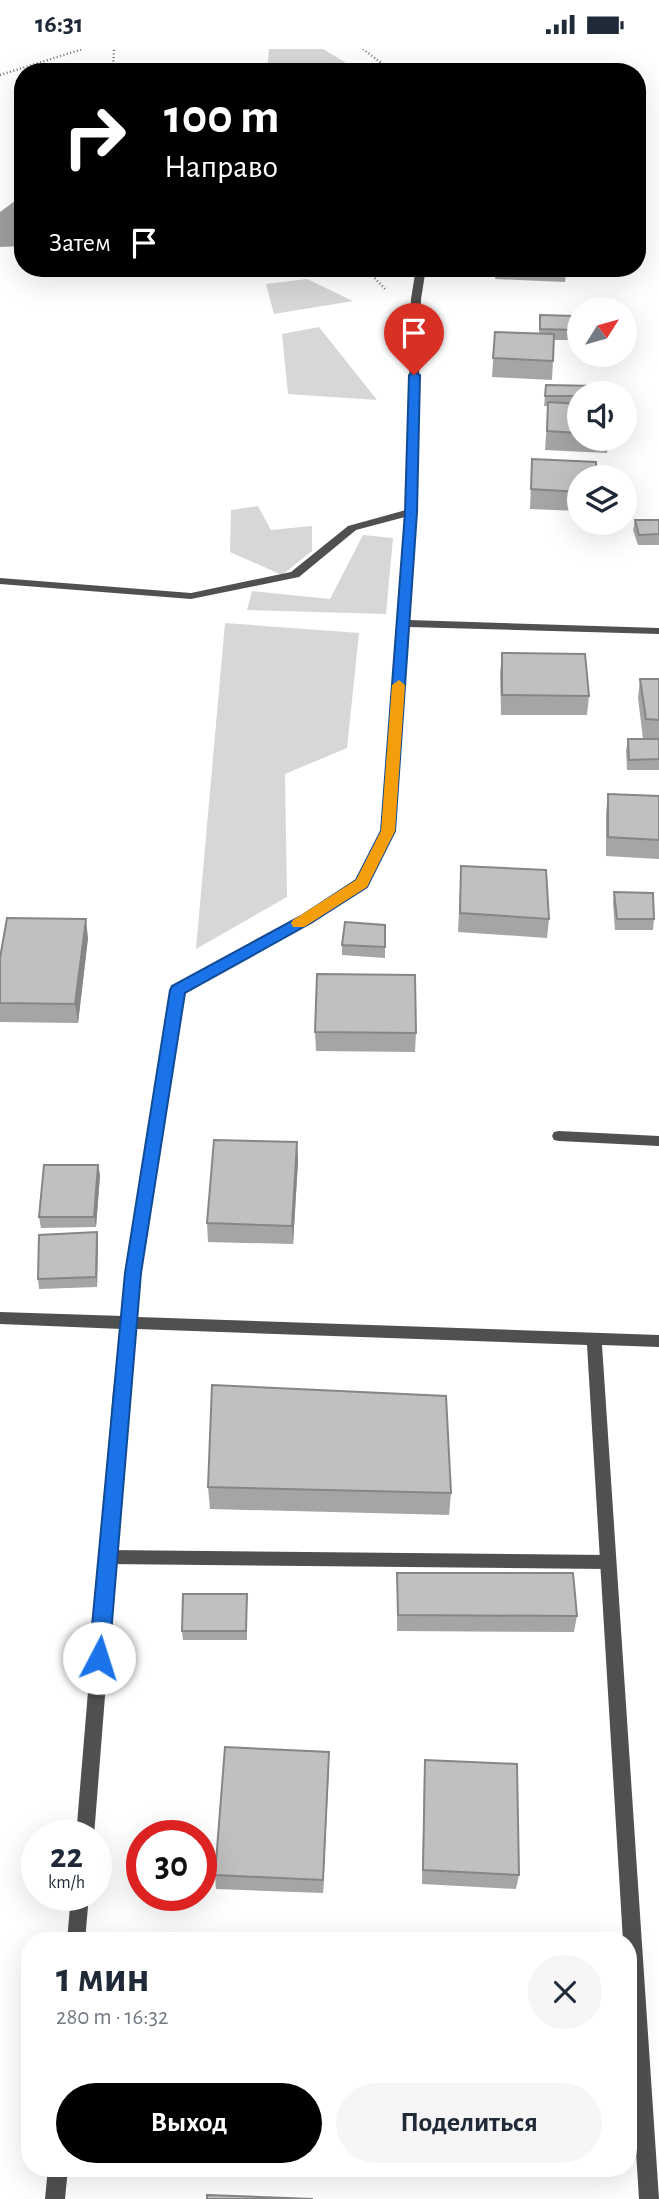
<!DOCTYPE html>
<html lang="ru">
<meta charset="utf-8">
<style>
:root{--surface:#fff;--page:#f6f6f7;--text:#1f2937;--muted:#747a83;--accent:#000}
body{margin:0;font-family:"Alegreya Sans",sans-serif;background:var(--page);color:var(--text);height:100vh;display:flex;flex-direction:column;font-size:26px;white-space:nowrap}
*{box-sizing:border-box;margin:0}
p{font-size:23px;color:var(--muted)}
.icon{flex:none;width:38px;height:38px;fill:none;stroke:currentColor;stroke-width:2;stroke-linecap:round;stroke-linejoin:round}
.map{position:relative;flex:1;overflow:hidden}
.drawer{position:absolute;left:21px;top:1883px;width:616px;height:245px;display:flex;flex-direction:column;background:var(--surface);border-radius:28px;box-shadow:0 7px 28px #0002}
.drawer>*{flex:none}
.top-card{position:absolute;left:14px;top:14px;width:632px;height:214px;border-radius:28px;box-shadow:0 7px 28px #0002;background:#000;color:#fff;overflow:hidden}
.needle{width:46px;rotate:53deg}
.controls{position:absolute;left:567px;top:248px;display:grid;gap:14px}
.controls a{display:grid;place-items:center;width:70px;height:70px;border-radius:50%;background:var(--surface);box-shadow:0 7px 28px #0002;font-size:35px}
.speed{position:absolute;left:21px;top:1771px;display:flex;gap:14px;font-size:35px;font-weight:700;text-align:center}
.speed>*{display:grid;place-content:center;width:91px;height:91px;border-radius:50%;background:var(--surface);box-shadow:0 7px 28px #0002;line-height:1}
.speed small{font-size:18px;font-weight:400}
.speed .limit{border:10px solid #d22;background:#fff;color:#111}
.pin{position:absolute;display:grid;place-items:center;width:60px;height:60px;color:#fff;margin:-72px -30px;border-radius:50% 50% 50% 0;rotate:-45deg;box-shadow:0 0 7px #0007}
.pin .icon{rotate:45deg}
.me{position:absolute;width:77px;margin:-38px;rotate:5deg;stroke-linejoin:round;filter:drop-shadow(0 0 5px #0008)}
.turn{display:flex;align-items:center;gap:24px;height:147px;padding:0 35px;font-size:32px}
.turn .icon{width:91px;height:91px;stroke-width:2.5}
.turn b{display:block;font-size:49px;line-height:60px}
.then{display:flex;align-items:center;height:66px;padding:0 35px;background:#0003;gap:14px;font-size:26px}
.round{display:grid;place-items:center;flex:none;width:74px;height:74px;border-radius:37px;background:var(--page)}
.overview{display:flex;align-items:center;justify-content:space-between;height:119px;padding:0 35px}
h1{font-size:42px;font-weight:700;line-height:52px}
.primary-button{display:flex;gap:14px;margin-top:auto;padding:14px 35px}
.primary-button a{flex:1;height:80px;border-radius:42px;background:var(--accent);color:#fff;font-size:28px;font-weight:700;line-height:80px;text-align:center}
.primary-button a+a{background:var(--page);color:var(--text)}
.status{display:flex;justify-content:space-between;align-items:center;height:49px;padding:0 35px;background:var(--surface);direction:ltr}
.status svg{height:19px;fill:currentColor}
.map>svg:first-child{display:block}
</style>
<div class="status"><b>16:31</b><svg viewBox="0 0 49 12"><path d="M0 12V9h3v3zM5 12V6h3v6zM10 12V3h3v9zM15 12V0h3v12zM26 1h20v11H26zM47 4h2v5h-2z"/></svg></div>
<div class="map">
<svg width="659" height="2150" viewBox="0 0 659 2150">
<rect width="100%" height="100%" fill="#fff"/>
<!-- green -->
<path fill="#d7d7d7" d="M 269,0 L 323,0 L 348,15 L 325,23 L 267,23 Z
M 307,230 L 353,252 L 274,265 L 266,235 Z
M 319,278 L 377,351 L 288,345 L 282,285 Z
M 258,457 L 271,481 L 312,477 L 312,502 L 282,526 L 230,503 L 231,461 Z
M 363,486 L 393,489 L 386,565 L 247,561 L 252,542 L 330,550 Z
M 225,574 L 359,584 L 347,699 L 285,725 L 287,848 L 196,900 Z"/>
<!-- water -->
<path fill="#9e9e9e" d="M 23,146 L 23,197 L 0,198 L 0,163 Z"/>
<g fill="none" stroke-linecap="round" stroke-linejoin="round">
<!-- path -->
<path stroke="#727272" stroke-width="2.5" stroke-dasharray="1 2.5" stroke-linecap="butt" d="M 363,0 L 393,23
M 113,23 L 114,0
M 0,26 L 83,0
M 365,219 L 386,241"/>
<!-- lane -->
<path fill="#505050" fill-rule="evenodd" d="M 416,219 L 426,219 L 421,250 L 416,463 L 409,571 L 659,579 L 659,585 L 408,578 L 394,782 L 366,837 L 311,873 L 183,944 L 173,944 L 171,941 L 173,938 L 301,867 L 357,831 L 382,782 L 405,468 L 356,481 L 299,528 L 191,550 L 0,535 L 0,529 L 191,544 L 291,523 L 348,477 L 406,461 L 411,250 Z
M 559,1082 L 659,1087 L 659,1097 L 559,1092 L 554,1091 L 552,1087 L 554,1083 Z
M 107,1501 L 607,1506 L 613,1508 L 615,1513 L 613,1518 L 607,1520 L 107,1515 L 101,1513 L 99,1508 L 101,1503 Z"/>
<!-- street -->
<path fill="#505050" fill-rule="evenodd" d="M 178,936 L 185,941 L 140,1224 L 138,1268 L 659,1286 L 659,1298 L 602,1296 L 659,2150 L 639,2150 L 628,1975 L 628,1892 L 623,1892 L 587,1296 L 137,1280 L 129,1342 L 94,1787 L 76,1787 L 113,1342 L 122,1280 L 0,1275 L 0,1263 L 123,1267 L 126,1224 L 171,941 Z
M 71,1846 L 89,1846 L 85,1892 L 67,1892 Z
M 48,2119 L 68,2119 L 65,2150 L 45,2150 Z"/>
</g>
<!-- wall -->
<path fill="#a5a5a5" d="M 496,219 L 567,219 L 565,233 L 495,230 Z
M 540,266 L 576,281 L 575,291 L 554,291 L 552,331 L 492,328 L 495,283 L 539,285 Z
M 546,336 L 579,345 L 579,390 L 609,390 L 607,404 L 545,401 L 548,357 L 544,357 Z
M 532,410 L 579,429 L 579,462 L 530,460 Z
M 635,471 L 659,471 L 659,496 L 638,496 L 633,481 Z
M 502,604 L 589,647 L 587,666 L 501,666 L 500,624 Z
M 640,630 L 659,630 L 659,721 L 627,721 L 626,701 L 628,690 L 643,690 L 638,649 Z
M 608,745 L 659,747 L 659,810 L 606,807 L 606,764 Z
M 461,817 L 549,870 L 547,889 L 458,883 Z
M 614,843 L 654,870 L 653,881 L 615,881 L 613,854 Z
M 385,876 L 385,909 L 342,906 L 342,896 Z
M 88,889 L 78,974 L 0,973 L 0,909 Z
M 315,983 L 416,984 L 415,1003 L 316,1002 Z
M 297,1093 L 298,1112 L 293,1195 L 208,1193 L 207,1174 Z
M 98,1116 L 100,1126 L 96,1178 L 41,1179 L 39,1168 Z
M 98,1194 L 97,1238 L 39,1240 L 38,1230 Z
M 208,1438 L 451,1444 L 449,1466 L 210,1460 Z
M 397,1524 L 577,1567 L 574,1583 L 397,1582 Z
M 247,1554 L 247,1591 L 183,1591 L 182,1582 Z
M 329,1703 L 323,1844 L 216,1840 L 215,1826 Z
M 425,1711 L 519,1826 L 516,1840 L 422,1835 L 424,1726 Z"/>
<!-- shaded-wall -->
<path fill="#868686" d="M 86,870 L 88,889 L 78,974 L 75,955 Z
M 297,1093 L 298,1112 L 293,1195 L 292,1177 Z
M 98,1116 L 100,1126 L 96,1178 L 94,1168 Z
M 97,1183 L 98,1194 L 97,1238 L 96,1228 Z
M 329,1703 L 329,1718 L 323,1844 L 323,1831 Z"/>
<!-- building -->
<path fill="#c0c0c0" stroke="#868686" stroke-width="2" d="M 540,266 L 575,267 L 576,281 L 540,280 Z
M 495,283 L 554,285 L 553,312 L 493,309 Z
M 546,336 L 597,337 L 597,345 L 579,345 L 579,347 L 545,347 Z
M 548,353 L 579,355 L 579,384 L 547,382 Z
M 532,410 L 596,413 L 596,429 L 579,429 L 579,443 L 531,440 Z
M 635,471 L 659,471 L 659,485 L 639,486 Z
M 502,604 L 585,605 L 589,647 L 502,646 Z
M 640,630 L 659,630 L 659,671 L 646,670 Z
M 628,690 L 659,690 L 659,710 L 629,711 Z
M 608,745 L 659,747 L 659,791 L 608,788 Z
M 461,817 L 546,821 L 549,870 L 460,864 Z
M 614,843 L 653,844 L 654,870 L 617,870 Z
M 7,869 L 86,870 L 75,955 L 0,954 L 0,909 Z
M 345,873 L 385,876 L 385,898 L 342,896 Z
M 317,925 L 415,926 L 416,984 L 315,983 Z
M 214,1091 L 297,1093 L 292,1177 L 207,1174 Z
M 44,1116 L 98,1116 L 94,1168 L 39,1168 Z
M 97,1183 L 96,1228 L 38,1230 L 39,1186 Z
M 212,1336 L 446,1347 L 451,1444 L 208,1438 Z
M 397,1524 L 573,1524 L 577,1567 L 398,1566 Z
M 183,1545 L 247,1545 L 246,1582 L 182,1582 Z
M 225,1698 L 329,1703 L 323,1831 L 215,1826 Z
M 425,1711 L 517,1715 L 519,1826 L 423,1821 Z
M 207,2146 L 313,2150 L 207,2150 Z"/>
<!-- route -->
<path fill="#1a73e8" stroke="#114b97" stroke-width="2" d="M 414,323 L 420,326 L 417,463 L 395,782 L 367,838 L 311,874 L 185,944 L 141,1224 L 109,1609 L 106,1615 L 99,1618 L 92,1615 L 89,1609 L 125,1224 L 170,941 L 172,937 L 301,867 L 356,831 L 381,782 L 405,463 L 409,326 Z"/>
<!-- slow -->
<path fill="#f59e0b" d="M 399,631 L 405,636 L 395,782 L 367,838 L 304,878 L 293,878 L 291,874 L 293,871 L 356,831 L 381,782 L 392,636 Z"/>
</svg>
<div class="controls">
<a><svg class="needle" viewBox="-14 -14 28 28"><path d="M0-13l5 13h-10z" fill="#e53935"/><path d="M0 13l5-13h-10z" fill="#747a83"/></svg></a>
<a><svg class="icon" aria-label="sound" viewBox="0 0 24 24"><path d="M4 9h4l5-4v14l-5-4H4zM17 9q2 3 0 6"/></svg></a>
<a><svg class="icon" aria-label="layers" viewBox="0 0 24 24"><path d="M12 4l9 5-9 5-9-5zM3 14l9 5 9-5"/></svg></a>
</div>
<div class="speed"><div>22<small>km/h</small></div><div class="limit">30</div></div>
<div class="pin" style="left:414px;top:326px;background:#d93025"><svg class="icon" aria-label="arrive" viewBox="0 0 24 24"><path d="M6 21V4h12l-3 4 3 4H6"/></svg></div>
<svg class="me" style="left:99px;top:1609px" viewBox="-20 -20 40 40"><circle r="19" fill="#fff"/><path d="M0-13L10 11 0 6-10 11z" fill="#1a73e8"/></svg>
<div class="top-card">
<div class="turn"><svg class="icon" aria-label="right" viewBox="0 0 24 24"><path d="M7 20v-9h11M14 6l5 5-5 5"/></svg><div><b>100 m</b>Направо</div></div>
<div class="then">Затем<svg class="icon" aria-label="arrive" viewBox="0 0 24 24"><path d="M6 21V4h12l-3 4 3 4H6"/></svg></div>
</div>
<section class="drawer">
<div class="overview"><div><h1>1 мин</h1><p>280 m · 16:32</p></div><a class="round"><svg class="icon" aria-label="close" viewBox="0 0 24 24"><path d="M6 6l12 12M18 6L6 18"/></svg></a></div>
<div class="primary-button"><a>Выход</a><a>Поделиться</a></div>
</section>
</div>
